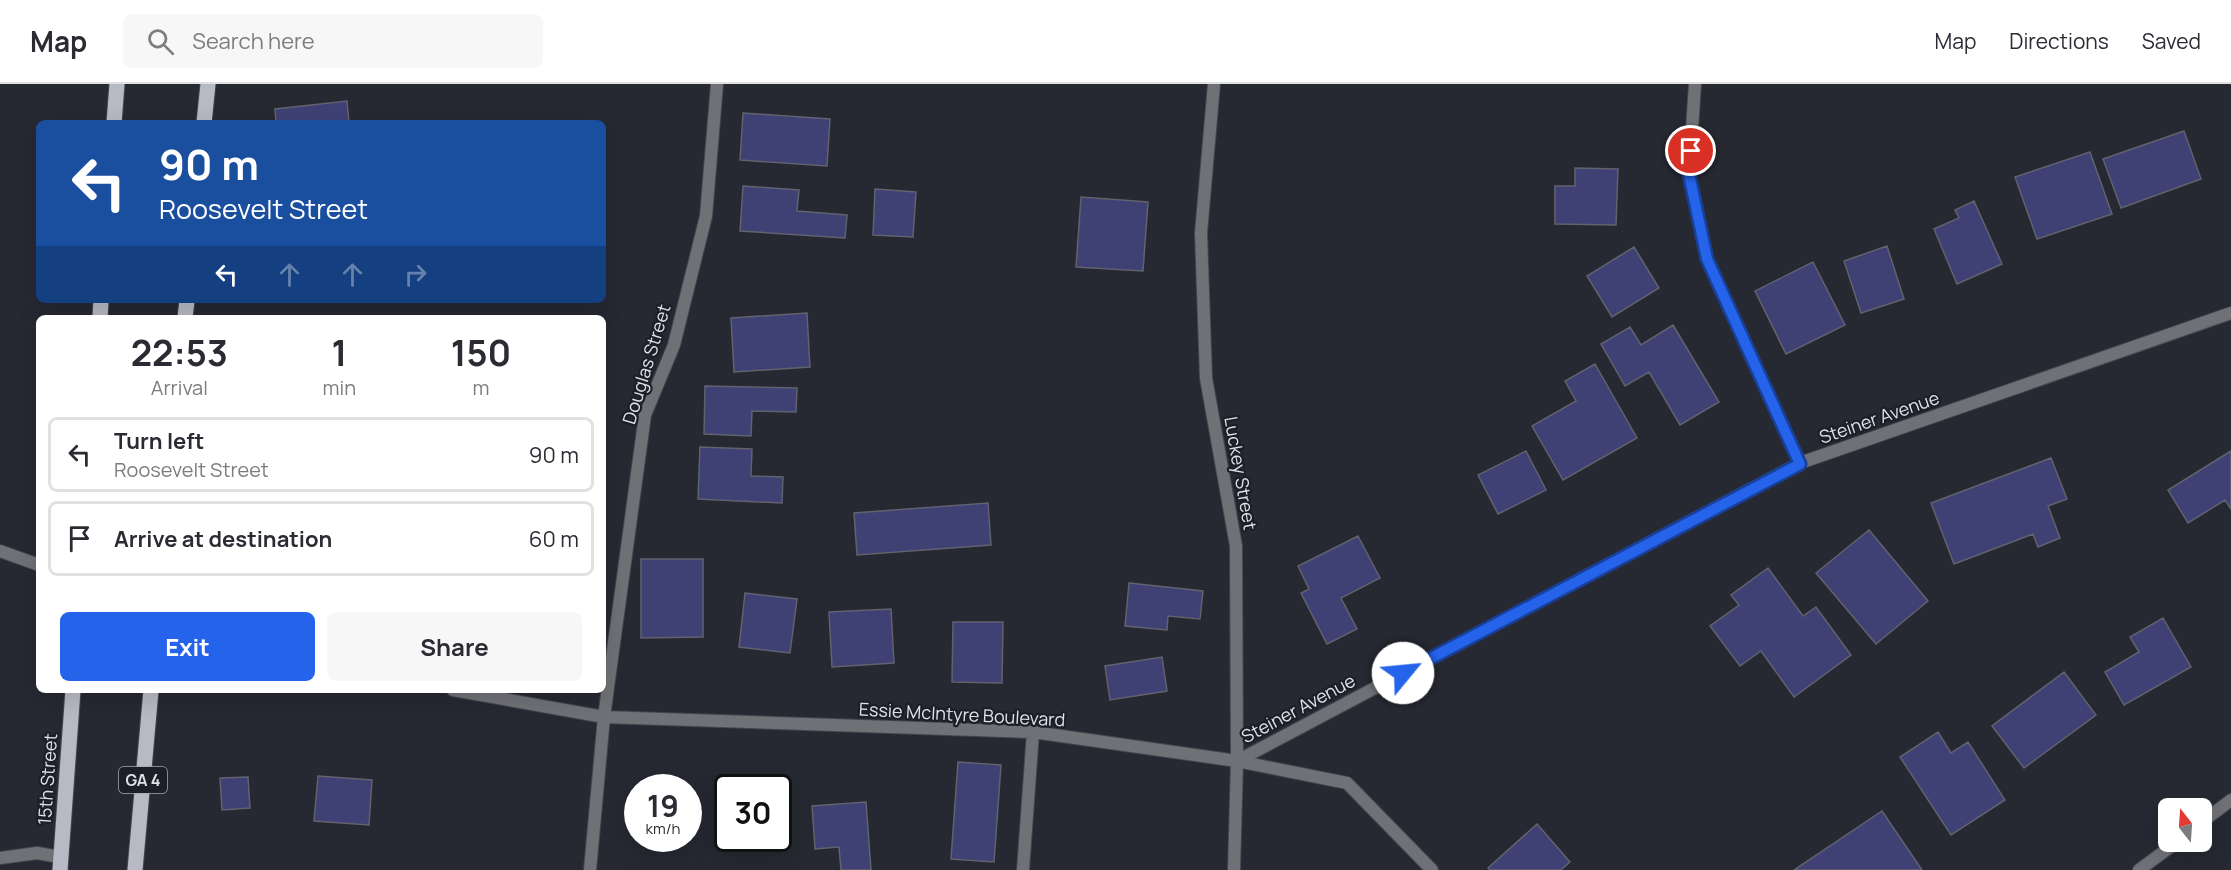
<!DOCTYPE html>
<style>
:root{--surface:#fff;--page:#f7f7f7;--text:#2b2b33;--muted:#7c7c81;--line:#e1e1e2;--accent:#2563eb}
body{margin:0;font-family:Manrope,sans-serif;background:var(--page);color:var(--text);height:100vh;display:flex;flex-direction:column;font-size:22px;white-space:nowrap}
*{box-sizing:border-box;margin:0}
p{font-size:20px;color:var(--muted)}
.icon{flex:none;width:33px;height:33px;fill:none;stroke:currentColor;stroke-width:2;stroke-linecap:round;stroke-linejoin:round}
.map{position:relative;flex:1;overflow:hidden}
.details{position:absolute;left:36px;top:231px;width:570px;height:378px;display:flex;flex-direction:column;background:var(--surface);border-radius:9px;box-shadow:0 6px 24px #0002}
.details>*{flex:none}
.top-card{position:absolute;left:36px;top:36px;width:570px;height:183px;border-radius:9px;box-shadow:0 6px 24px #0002;background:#1a4fa0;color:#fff;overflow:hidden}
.needle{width:39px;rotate:343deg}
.buttons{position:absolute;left:2158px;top:714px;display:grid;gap:12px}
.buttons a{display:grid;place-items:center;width:54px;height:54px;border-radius:9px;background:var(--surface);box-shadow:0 6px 24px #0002;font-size:30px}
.speed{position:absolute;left:624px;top:690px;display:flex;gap:12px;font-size:30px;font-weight:700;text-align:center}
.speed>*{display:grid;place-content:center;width:78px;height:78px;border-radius:50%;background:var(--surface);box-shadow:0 6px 24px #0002;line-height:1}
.speed small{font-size:15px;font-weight:400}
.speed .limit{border:3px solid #111;border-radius:9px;background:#fff;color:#111}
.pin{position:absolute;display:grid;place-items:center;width:51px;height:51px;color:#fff;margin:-26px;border:3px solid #fff;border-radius:50%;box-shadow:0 2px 6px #0007}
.me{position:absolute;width:66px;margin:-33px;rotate:62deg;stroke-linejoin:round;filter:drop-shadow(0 0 4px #0008)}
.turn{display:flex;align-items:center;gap:21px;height:126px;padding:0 24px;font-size:27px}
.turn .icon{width:78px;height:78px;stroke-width:2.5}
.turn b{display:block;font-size:42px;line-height:51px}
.lanes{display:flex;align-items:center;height:57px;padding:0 24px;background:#0003;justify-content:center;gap:30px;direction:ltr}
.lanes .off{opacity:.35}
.eta{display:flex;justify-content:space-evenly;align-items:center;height:102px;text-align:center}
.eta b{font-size:36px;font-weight:700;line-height:42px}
.primary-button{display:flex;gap:12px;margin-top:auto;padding:12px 24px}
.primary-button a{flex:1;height:69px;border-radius:9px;background:var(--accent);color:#fff;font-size:24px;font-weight:700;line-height:69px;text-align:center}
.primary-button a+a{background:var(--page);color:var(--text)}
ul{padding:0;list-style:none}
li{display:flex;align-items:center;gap:18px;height:75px;margin:0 12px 9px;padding:0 12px;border:3px solid var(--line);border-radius:9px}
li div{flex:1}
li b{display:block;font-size:22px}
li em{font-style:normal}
header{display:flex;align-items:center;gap:36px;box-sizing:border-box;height:84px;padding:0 30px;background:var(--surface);border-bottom:2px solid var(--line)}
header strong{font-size:28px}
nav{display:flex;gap:33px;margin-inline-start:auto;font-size:21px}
.search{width:420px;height:54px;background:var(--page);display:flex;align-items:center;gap:15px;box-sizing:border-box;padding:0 21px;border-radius:9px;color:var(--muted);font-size:22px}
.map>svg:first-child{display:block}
</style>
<header>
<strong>Map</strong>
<div class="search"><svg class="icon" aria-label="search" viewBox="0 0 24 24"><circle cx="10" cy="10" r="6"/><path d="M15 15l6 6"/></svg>Search here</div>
<nav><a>Map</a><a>Directions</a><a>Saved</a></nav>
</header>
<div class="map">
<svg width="2231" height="786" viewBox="0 0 2231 786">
<rect width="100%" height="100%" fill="#262832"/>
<!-- building -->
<path fill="#3f4175" stroke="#61626e" stroke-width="1.5" d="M 347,17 L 349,39 L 276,39 L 275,25 Z
M 743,29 L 830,35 L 827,82 L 740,76 Z
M 2184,47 L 2201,95 L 2121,124 L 2103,75 Z
M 2090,68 L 2112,130 L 2037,155 L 2015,93 Z
M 1575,84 L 1618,85 L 1616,141 L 1555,140 L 1555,102 L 1575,102 Z
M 743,102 L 799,106 L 797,127 L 847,131 L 845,154 L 740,147 Z
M 875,105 L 916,108 L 913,153 L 873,151 Z
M 1081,113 L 1148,118 L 1143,187 L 1076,183 Z
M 1974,117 L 2002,180 L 1957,200 L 1934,145 L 1959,134 L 1955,126 Z
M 1887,162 L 1904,215 L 1861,229 L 1844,177 Z
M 1634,163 L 1659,204 L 1612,233 L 1587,192 Z
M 1813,178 L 1845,241 L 1786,270 L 1755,207 Z
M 807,229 L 810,283 L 734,288 L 731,234 Z
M 1673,241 L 1719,318 L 1680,341 L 1649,288 L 1625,302 L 1601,260 L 1630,243 L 1641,261 Z
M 1595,280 L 1637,354 L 1563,396 L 1532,342 L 1576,317 L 1565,297 Z
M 705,302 L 797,304 L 796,328 L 752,327 L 751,352 L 704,350 Z
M 700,363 L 752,365 L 751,392 L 783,393 L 782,419 L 698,415 Z
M 1526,367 L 1546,406 L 1498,430 L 1478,391 Z
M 2231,367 L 2231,425 L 2225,416 L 2188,439 L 2168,406 Z
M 2051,374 L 2067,415 L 2048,422 L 2060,454 L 2038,463 L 2033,450 L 1954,480 L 1931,419 Z
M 988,419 L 991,461 L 857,471 L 854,429 Z
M 1869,446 L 1928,517 L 1876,560 L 1816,489 Z
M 1358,452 L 1380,494 L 1341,514 L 1357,545 L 1327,560 L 1301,509 L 1309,505 L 1298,482 Z
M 641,475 L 703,475 L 703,553 L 641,554 Z
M 1768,484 L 1803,532 L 1816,523 L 1851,571 L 1794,613 L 1761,567 L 1740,582 L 1710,542 L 1739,521 L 1731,511 Z
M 1129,499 L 1203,507 L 1200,535 L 1168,532 L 1167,546 L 1125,542 Z
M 745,509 L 797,515 L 790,569 L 739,563 Z
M 891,525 L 894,579 L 832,583 L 829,528 Z
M 2163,534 L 2191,583 L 2124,621 L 2105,588 L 2139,568 L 2130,553 Z
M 953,538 L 1003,538 L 1002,599 L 952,598 Z
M 1162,573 L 1167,607 L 1110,616 L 1105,582 Z
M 2064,588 L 2096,631 L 2024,684 L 1992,642 Z
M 1938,648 L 1951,669 L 1968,658 L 2005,716 L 1951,751 L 1900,673 Z
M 958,678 L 1001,681 L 994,778 L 951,775 Z
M 318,692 L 372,696 L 369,741 L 314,737 Z
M 248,693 L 250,724 L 222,726 L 220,694 Z
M 866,718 L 871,786 L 841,786 L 839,763 L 815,765 L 812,722 Z
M 1882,727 L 1922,786 L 1794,786 Z
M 1537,740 L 1570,778 L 1561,786 L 1490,786 L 1488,784 Z"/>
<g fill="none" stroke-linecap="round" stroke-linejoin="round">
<!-- service casing -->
<g stroke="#44464f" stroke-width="14">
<path id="service" d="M 0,774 L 37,769 L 60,773"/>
</g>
<!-- minor casing -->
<g stroke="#44464f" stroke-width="14">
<path id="minor" d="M 1214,0 L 1201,149 L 1206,294 L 1236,462 L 1237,677 L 1234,786
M 1695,0 L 1689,90 L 1707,175 L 1800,379
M 0,467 L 39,481
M 453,606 L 604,633 L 1033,648 L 1237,677 L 1347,699 L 1432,786
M 1237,677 L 1800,379 L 2231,229
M 2202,738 L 2231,716
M 590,786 L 604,633 L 645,331 L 674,261 L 706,132 L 717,0
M 1023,786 L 1033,648
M 2139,786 L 2177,758"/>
</g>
<!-- primary casing -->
<g stroke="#44464f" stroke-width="17">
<path id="primary" d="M 114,39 L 117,0
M 204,39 L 208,0
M 100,234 L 101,216
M 185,234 L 187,216
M 60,786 L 73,606
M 135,786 L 151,606"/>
</g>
<!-- service -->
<use href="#service" stroke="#707176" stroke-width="12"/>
<!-- minor -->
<use href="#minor" stroke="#707176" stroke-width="12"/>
<!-- primary -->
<use href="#primary" stroke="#b7b9c4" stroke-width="15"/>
</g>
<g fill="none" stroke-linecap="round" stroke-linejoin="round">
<!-- route casing -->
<g stroke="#184099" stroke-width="15">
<path id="route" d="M 1403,589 L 1800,380 L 1707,175 L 1689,90 L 1691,67"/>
</g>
<!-- route -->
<use href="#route" stroke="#2563eb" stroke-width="10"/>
</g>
<g text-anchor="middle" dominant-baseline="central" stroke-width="4.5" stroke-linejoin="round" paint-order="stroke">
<!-- shield labels -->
<rect fill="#1d1e28" stroke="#a6a6ae" stroke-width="1.5" x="119" y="683" width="48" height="26" rx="4.5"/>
<g font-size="16" font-weight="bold" fill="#e0e1e7">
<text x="143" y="696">GA 4</text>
</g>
<!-- street labels -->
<g font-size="18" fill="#e0e1e7" stroke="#1d1e28">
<text transform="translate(646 280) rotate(-73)">Douglas Street</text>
<text transform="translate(1879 333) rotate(-19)">Steiner Avenue</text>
<text transform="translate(1241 389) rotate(80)">Luckey Street</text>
<text transform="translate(1298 624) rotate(-28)">Steiner Avenue</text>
<text transform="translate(962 630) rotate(3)">Essie McIntyre Boulevard</text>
<text transform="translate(47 695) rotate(-86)">15th Street</text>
</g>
</g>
</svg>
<div class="buttons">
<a><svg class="needle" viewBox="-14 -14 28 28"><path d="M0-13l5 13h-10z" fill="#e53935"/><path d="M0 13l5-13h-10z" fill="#7c7c81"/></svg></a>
</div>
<div class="speed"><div>19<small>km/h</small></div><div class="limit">30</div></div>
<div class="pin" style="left:1691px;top:67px;background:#d93025"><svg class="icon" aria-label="arrive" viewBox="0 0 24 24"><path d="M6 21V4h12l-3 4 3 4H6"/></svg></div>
<svg class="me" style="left:1403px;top:589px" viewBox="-20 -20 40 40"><circle r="19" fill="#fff"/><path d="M0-13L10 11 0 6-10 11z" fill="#2563eb"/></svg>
<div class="top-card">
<div class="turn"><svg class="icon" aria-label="left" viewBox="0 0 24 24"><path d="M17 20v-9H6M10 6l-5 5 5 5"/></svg><div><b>90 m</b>Roosevelt Street</div></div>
<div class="lanes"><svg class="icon" aria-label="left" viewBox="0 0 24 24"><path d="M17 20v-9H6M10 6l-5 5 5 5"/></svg><svg class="icon off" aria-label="ahead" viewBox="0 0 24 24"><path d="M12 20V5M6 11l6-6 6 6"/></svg><svg class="icon off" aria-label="ahead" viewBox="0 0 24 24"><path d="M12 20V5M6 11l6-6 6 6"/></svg><svg class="icon off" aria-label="right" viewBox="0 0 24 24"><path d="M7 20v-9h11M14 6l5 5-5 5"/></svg></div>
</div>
<section class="details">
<div class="eta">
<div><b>22:53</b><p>Arrival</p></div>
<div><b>1</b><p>min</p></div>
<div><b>150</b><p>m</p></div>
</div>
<ul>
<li><svg class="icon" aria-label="left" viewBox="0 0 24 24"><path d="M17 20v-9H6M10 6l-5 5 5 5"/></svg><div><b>Turn left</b><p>Roosevelt Street</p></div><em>90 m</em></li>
<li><svg class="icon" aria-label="arrive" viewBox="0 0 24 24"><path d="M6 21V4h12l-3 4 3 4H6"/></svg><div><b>Arrive at destination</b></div><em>60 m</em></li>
</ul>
<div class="primary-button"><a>Exit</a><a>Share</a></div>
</section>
</div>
